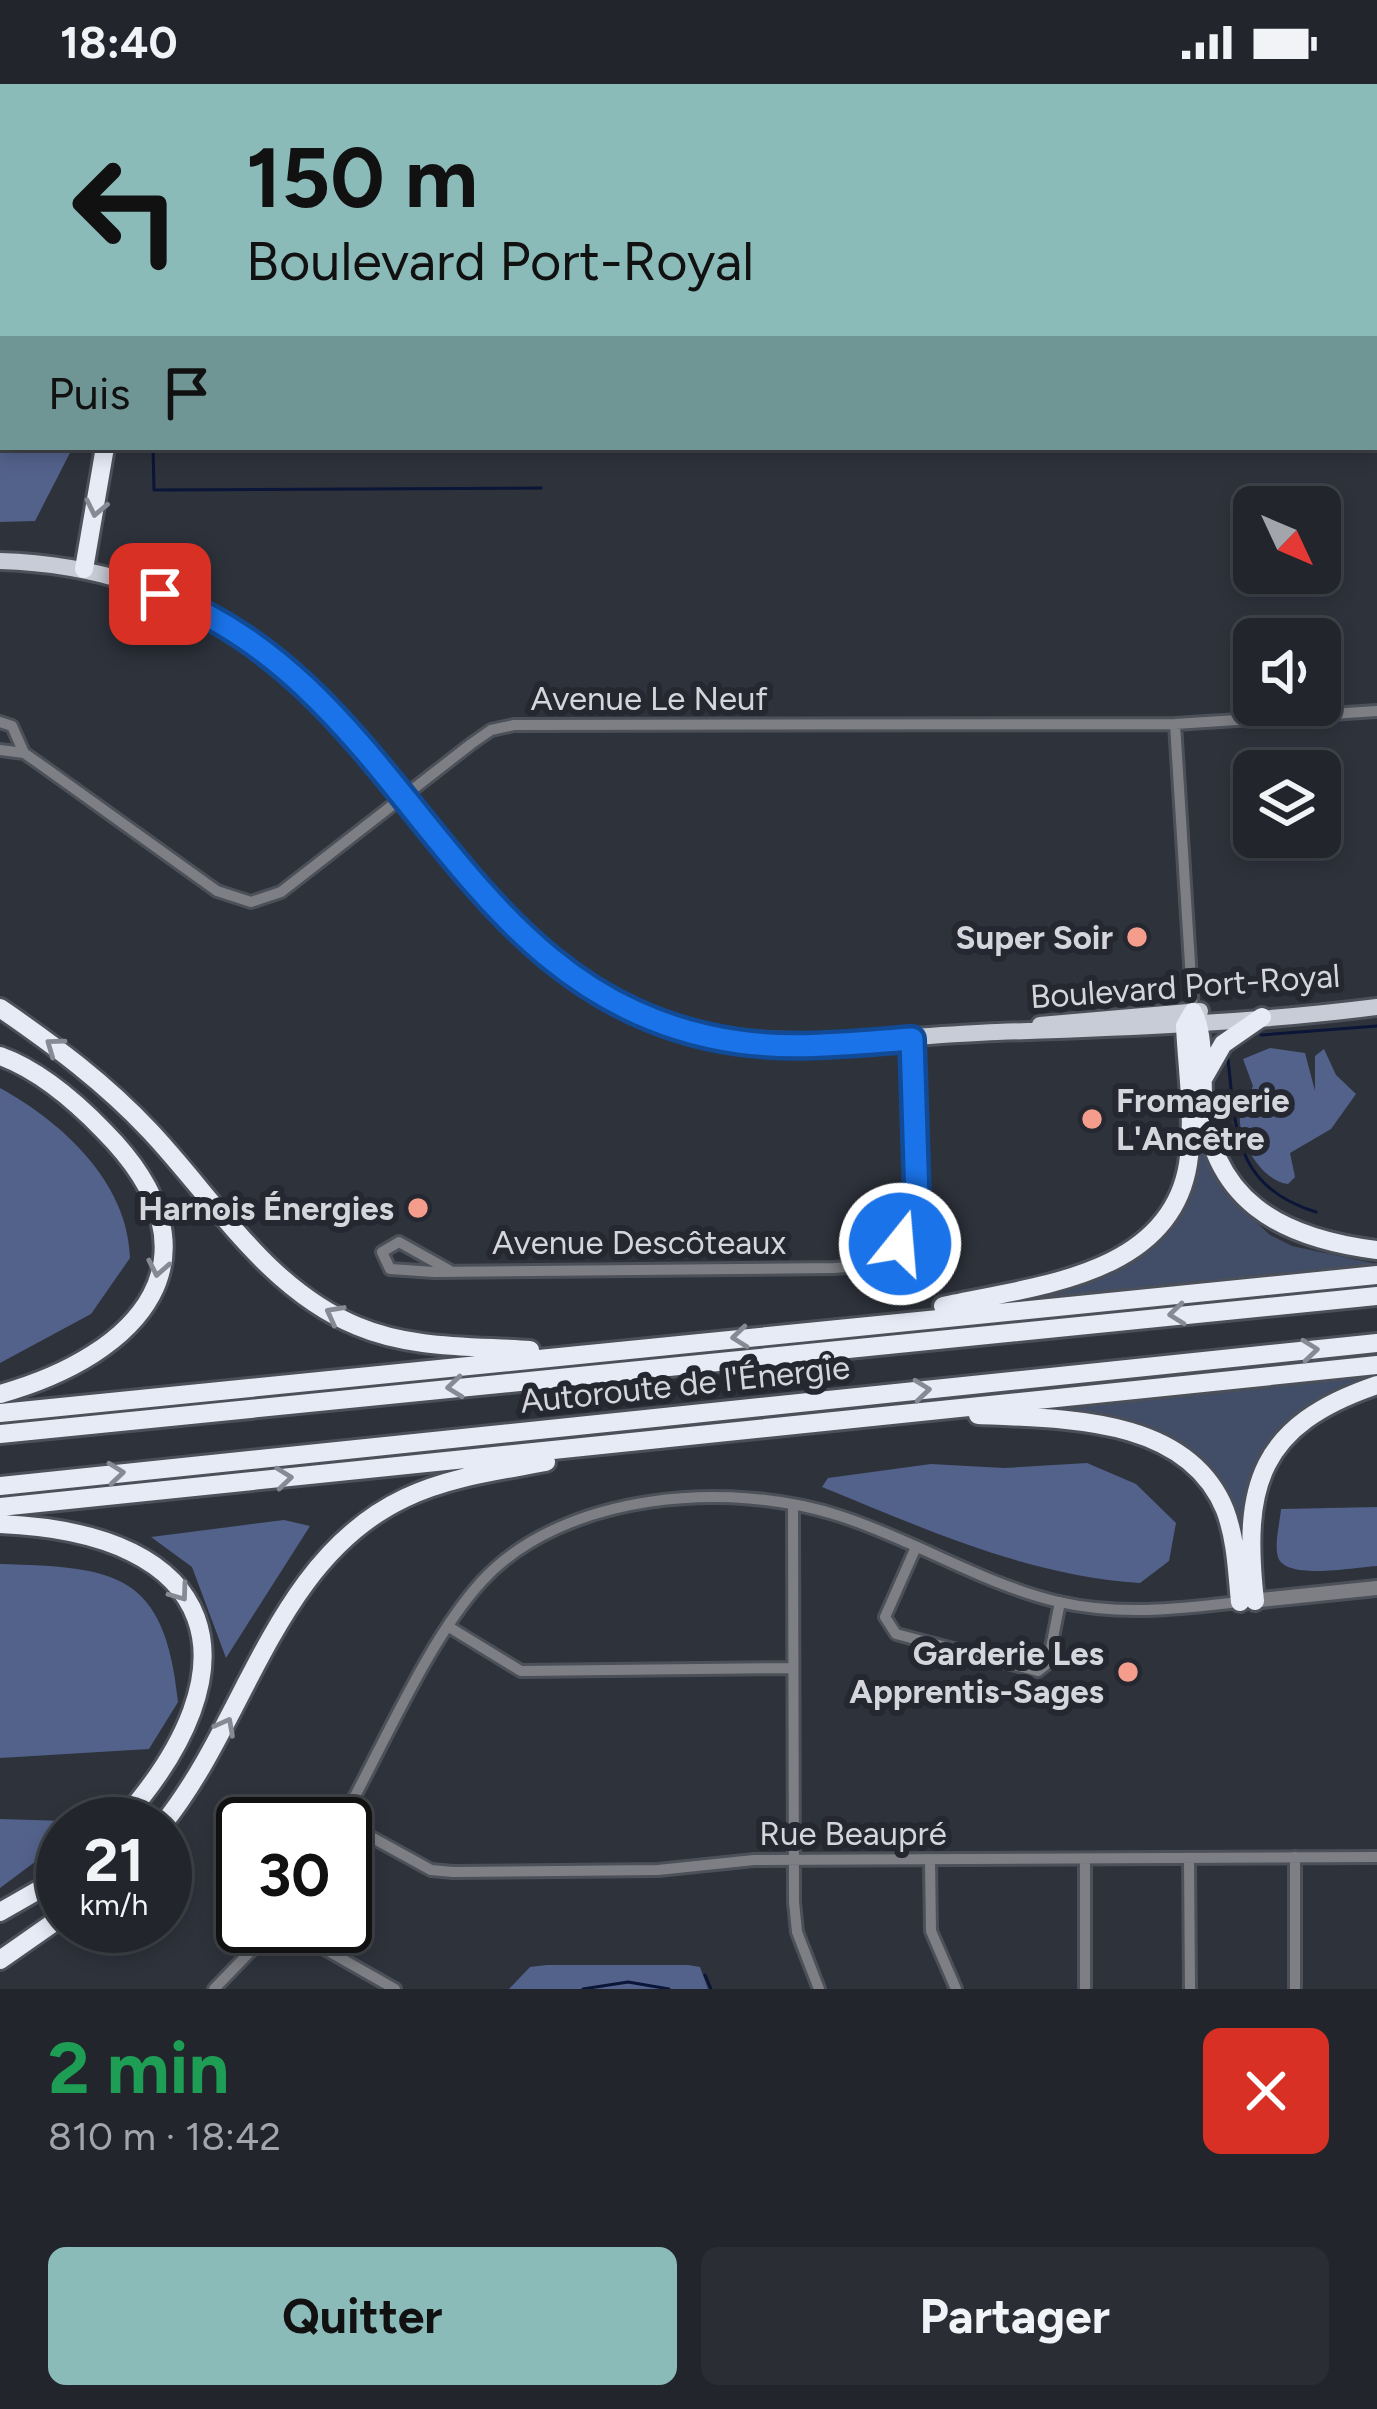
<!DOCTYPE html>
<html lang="fr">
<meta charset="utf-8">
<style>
:root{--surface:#22262c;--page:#2a2e34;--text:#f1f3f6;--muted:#a2a5a9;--line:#3f4348;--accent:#8bbbb9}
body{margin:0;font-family:Figtree,sans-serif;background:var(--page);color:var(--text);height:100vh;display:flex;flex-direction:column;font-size:45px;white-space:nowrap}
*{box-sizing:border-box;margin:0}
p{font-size:39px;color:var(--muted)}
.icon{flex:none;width:66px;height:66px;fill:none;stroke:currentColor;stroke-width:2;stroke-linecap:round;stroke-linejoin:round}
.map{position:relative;height:1905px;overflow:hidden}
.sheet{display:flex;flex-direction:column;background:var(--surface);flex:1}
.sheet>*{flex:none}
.banner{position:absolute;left:0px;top:0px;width:1377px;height:366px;box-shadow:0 6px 18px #0003,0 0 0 3px var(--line);background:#8bbbb9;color:#111;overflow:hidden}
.needle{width:78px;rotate:134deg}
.buttons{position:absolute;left:1233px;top:402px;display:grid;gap:24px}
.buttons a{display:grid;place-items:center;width:108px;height:108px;border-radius:18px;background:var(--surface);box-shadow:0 6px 18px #0003,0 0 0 3px var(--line);font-size:60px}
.speed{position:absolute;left:36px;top:1713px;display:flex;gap:24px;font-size:60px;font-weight:700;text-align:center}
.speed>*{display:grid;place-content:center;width:156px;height:156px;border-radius:50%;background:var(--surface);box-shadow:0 6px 18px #0003,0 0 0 3px var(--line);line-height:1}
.speed small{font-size:30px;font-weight:400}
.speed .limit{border:6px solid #111;border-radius:18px;background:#fff;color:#111}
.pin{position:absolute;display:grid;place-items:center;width:102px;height:102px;color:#fff;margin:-51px;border-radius:24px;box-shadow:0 6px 18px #0006}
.me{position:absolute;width:132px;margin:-66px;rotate:17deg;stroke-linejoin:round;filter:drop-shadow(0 0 9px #0008)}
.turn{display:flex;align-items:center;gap:42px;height:252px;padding:0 48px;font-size:54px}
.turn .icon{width:156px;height:156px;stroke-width:2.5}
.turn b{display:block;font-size:84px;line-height:102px}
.then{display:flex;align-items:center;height:114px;padding:0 48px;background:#0003;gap:24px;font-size:45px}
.round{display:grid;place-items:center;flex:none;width:126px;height:126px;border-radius:18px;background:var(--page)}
.summary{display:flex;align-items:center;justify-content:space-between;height:204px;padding:0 48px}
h1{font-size:72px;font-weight:700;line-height:90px;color:#1e9e55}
.primary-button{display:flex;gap:24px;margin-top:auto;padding:24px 48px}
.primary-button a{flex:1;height:138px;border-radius:18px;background:var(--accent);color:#111;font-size:48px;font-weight:700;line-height:138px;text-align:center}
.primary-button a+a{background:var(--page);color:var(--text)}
.status{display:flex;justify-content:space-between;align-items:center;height:84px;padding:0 60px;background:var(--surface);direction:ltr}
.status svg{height:33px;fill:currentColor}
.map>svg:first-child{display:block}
</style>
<div class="status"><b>18:40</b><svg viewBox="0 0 49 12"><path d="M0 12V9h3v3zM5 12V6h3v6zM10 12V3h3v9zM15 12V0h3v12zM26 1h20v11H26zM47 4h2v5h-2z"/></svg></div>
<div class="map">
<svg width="1377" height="1905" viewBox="0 0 1377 1905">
<rect width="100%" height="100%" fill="#2e323b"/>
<!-- green -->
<path fill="#424d67" d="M 1198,1055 L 1223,1107 L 1270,1151 L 1292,1162 L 1377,1180 L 1050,1213 L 1049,1208 L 1159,1148 Z
M 1377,1288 L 1377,1294 C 1326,1310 1279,1332 1256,1383 C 1248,1401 1247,1422 1239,1438 L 1222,1402 L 1199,1377 L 1053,1324 Z"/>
<!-- forest -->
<path fill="#53628b" d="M 0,156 L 3,363 L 73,363 L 35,437 L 0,438 Z
M 1270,964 L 1305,969 L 1315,1007 L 1315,972 L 1324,965 L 1336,991 L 1356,1010 L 1331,1045 L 1290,1069 L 1295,1093 L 1288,1100 C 1262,1097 1237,1056 1240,1030 C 1242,1018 1249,1013 1253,1002 L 1243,975 Z
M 0,1004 C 62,1038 128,1098 130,1174 L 91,1230 L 0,1279 Z
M 1087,1379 L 1136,1400 L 1176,1439 L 1169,1477 L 1140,1499 C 1027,1492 926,1445 822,1403 L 828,1394 L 931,1380 L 1004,1384 Z
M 1377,1423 L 1377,1482 C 1356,1483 1285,1497 1278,1473 C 1274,1459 1280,1439 1281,1425 Z
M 284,1436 L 310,1442 L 226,1574 L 192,1483 L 151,1453 Z
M 0,1480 C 117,1483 165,1489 178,1618 L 149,1665 L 0,1674 Z
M 0,1735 L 65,1737 L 71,1740 L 63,1740 L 63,1757 L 0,1804 Z
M 547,1881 L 688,1881 L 700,1883 L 708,1905 L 509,1905 L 530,1883 Z"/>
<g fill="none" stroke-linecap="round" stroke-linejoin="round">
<!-- stream -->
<path stroke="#0b1537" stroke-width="3" d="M 84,0 L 84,3
M 153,363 L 154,406 L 541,404
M 1261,951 L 1377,942
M 1228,975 C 1236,1047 1234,1103 1316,1128
M 705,1891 L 711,1905
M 583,1905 L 628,1898 L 669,1905"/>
<!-- minor casing -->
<g stroke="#4c5058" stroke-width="16">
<path id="minor" d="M 0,638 L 12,642 L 24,669 L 37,678 L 217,807 L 251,818 L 281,808 L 471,660 L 491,646 L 514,641 L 1175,640 L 1377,627
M 1175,640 L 1193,928
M 0,666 L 24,669
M 449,1186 L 399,1158 L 382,1168 L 390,1185 L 434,1188 L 834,1184 C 953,1179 915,1037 912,954
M 793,1422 L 794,1818 L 797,1848 L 819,1905
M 916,1463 L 885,1533 L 896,1550 L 1038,1587 L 1048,1579 L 1060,1518
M 449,1543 L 521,1587 L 793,1584
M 342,1737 L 431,1786 L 453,1788 L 658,1786 L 754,1776 L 1377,1773
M 340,1740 C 381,1667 427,1557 482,1497 C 564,1408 730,1396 840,1432 C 915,1456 982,1500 1059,1518 C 1121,1532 1178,1525 1240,1518
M 1189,1774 L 1190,1905
M 1085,1775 L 1085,1905
M 930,1776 L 931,1847 L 956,1905
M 284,1842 L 395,1905
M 214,1905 L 275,1842
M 1295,1905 L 1295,1773"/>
</g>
<!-- tertiary casing -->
<g stroke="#4c5058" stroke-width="20">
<path id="tertiary" d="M 1251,1517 L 1377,1504"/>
</g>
<!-- primary casing -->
<g stroke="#4c5058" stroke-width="22">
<path id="primary" d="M 0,477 C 197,483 310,590 424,737 C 481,810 535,881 621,921 C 745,979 865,953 997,948 C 1124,944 1250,939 1377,923
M 1040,941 L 1200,927"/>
</g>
<!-- motorway casing -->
<g stroke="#4c5058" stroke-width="24">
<path id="motorway" d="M 0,43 L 3,42
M 84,485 L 105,363
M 0,924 C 54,961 105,999 150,1047 C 214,1115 267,1205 357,1242 C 411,1265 472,1262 530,1266
M 1193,928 C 1204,948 1202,986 1203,1010 C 1209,1116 1280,1154 1377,1166
M 0,972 C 39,986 75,1017 104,1047 C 229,1173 140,1271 0,1310
M 1203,995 L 1223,960 L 1262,933
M 943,1222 C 1032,1202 1170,1193 1188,1080 C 1195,1035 1187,986 1185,942 L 1193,928
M 0,1329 L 1377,1191
M 978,1331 C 1063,1335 1187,1332 1225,1426 C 1236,1455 1237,1488 1240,1518
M 0,1350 L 1377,1212
M 0,1402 L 1377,1259
M 0,1423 L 1377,1281
M 0,1440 C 221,1449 262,1581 119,1740
M 1255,1517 C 1242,1401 1259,1341 1377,1301
M 163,1740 C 247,1636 275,1475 405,1414 C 449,1393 498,1387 546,1378
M 0,1828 L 63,1792
M 0,1876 L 63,1832"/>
</g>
<!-- minor -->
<use href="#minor" stroke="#7d7f84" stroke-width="10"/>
<!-- tertiary -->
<use href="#tertiary" stroke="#7d7f84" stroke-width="14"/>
<!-- primary -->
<use href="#primary" stroke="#c8ccd6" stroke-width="16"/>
<!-- motorway -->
<use href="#motorway" stroke="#e6ebf6" stroke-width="18"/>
</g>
<!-- one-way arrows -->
<defs><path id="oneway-chevron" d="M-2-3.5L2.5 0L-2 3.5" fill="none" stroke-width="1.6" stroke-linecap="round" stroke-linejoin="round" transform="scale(3)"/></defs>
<g stroke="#868a94">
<use href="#oneway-chevron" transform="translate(96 424) rotate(102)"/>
<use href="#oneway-chevron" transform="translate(54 962) rotate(-144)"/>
<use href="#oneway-chevron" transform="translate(158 1184) rotate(101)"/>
<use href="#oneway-chevron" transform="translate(334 1230) rotate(-152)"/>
<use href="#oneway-chevron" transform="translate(1177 1230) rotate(174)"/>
<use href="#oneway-chevron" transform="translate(740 1253) rotate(174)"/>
<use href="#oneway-chevron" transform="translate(1310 1266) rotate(-6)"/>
<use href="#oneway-chevron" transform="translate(455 1303) rotate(174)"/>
<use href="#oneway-chevron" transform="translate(922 1306) rotate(-6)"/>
<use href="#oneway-chevron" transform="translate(116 1389) rotate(-6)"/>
<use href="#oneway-chevron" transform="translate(284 1394) rotate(-6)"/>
<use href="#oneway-chevron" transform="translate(180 1509) rotate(54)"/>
<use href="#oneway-chevron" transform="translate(226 1642) rotate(-62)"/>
</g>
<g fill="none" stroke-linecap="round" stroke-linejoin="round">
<!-- route casing -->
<g stroke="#114b97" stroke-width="30">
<path id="route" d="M 160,510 C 413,604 452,918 739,958 C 796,966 855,959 912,955 L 917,1115 L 914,1136 L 900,1160"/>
</g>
<!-- route -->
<use href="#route" stroke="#1a73e8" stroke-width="21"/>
</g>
<!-- markers -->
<g fill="#f49d8c" stroke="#252831" stroke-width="4.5">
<circle cx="1137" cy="853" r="12"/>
<circle cx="1092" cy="1035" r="12"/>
<circle cx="418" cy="1124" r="12"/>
<circle cx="1128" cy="1588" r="12"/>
</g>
<g text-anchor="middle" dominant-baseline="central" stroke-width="12" stroke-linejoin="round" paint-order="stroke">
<!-- street labels -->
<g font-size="33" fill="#d4d6dc" stroke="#252831">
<text x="649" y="614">Avenue Le Neuf</text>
<text transform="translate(1185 902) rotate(-4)">Boulevard Port-Royal</text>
<text x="639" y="1158">Avenue Descôteaux</text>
<text transform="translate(685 1300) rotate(-6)">Autoroute de l'Énergie</text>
<text x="853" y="1749">Rue Beaupré</text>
</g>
<!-- poi labels -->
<g font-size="33" font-weight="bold" fill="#d4d6dc" stroke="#252831" text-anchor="end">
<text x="1113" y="853">Super Soir</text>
<text x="1116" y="1016" text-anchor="start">Fromagerie<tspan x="1116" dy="38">L'Ancêtre</tspan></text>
<text x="394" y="1124">Harnois Énergies</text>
<text x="1104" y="1569">Garderie Les<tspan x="1104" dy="38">Apprentis-Sages</tspan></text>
</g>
</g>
</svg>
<div class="buttons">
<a><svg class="needle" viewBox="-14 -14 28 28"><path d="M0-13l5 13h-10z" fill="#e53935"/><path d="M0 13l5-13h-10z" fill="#a2a5a9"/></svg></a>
<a><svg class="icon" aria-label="sound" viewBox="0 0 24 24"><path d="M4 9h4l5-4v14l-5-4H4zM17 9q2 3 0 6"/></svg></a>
<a><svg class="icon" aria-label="layers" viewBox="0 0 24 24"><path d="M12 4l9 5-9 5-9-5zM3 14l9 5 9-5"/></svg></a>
</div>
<div class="speed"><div>21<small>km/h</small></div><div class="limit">30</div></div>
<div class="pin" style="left:160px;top:510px;background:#d93025"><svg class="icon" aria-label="arrive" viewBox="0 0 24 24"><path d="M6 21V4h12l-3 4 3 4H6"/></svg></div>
<svg class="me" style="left:900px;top:1160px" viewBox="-20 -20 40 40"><circle r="17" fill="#1a73e8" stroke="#fff" stroke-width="3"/><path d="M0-11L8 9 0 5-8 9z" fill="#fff"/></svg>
<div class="banner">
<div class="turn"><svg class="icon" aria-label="left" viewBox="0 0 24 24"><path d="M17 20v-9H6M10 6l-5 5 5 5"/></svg><div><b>150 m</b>Boulevard Port-Royal</div></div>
<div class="then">Puis<svg class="icon" aria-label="arrive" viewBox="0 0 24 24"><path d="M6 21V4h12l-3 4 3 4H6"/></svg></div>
</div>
</div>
<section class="sheet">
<div class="summary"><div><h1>2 min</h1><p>810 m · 18:42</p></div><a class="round" style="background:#d93025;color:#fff"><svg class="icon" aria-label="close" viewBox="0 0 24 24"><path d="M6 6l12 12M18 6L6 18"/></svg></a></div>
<div class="primary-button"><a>Quitter</a><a>Partager</a></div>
</section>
